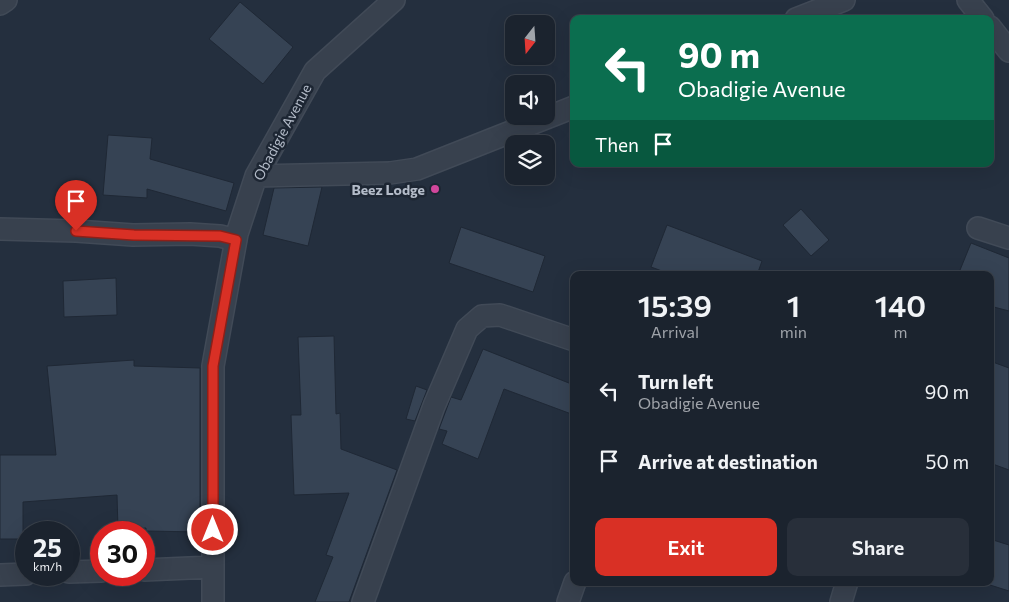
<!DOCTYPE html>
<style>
:root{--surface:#1b232e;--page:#282f3a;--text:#f1f3f6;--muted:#a0a4aa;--line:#39404a;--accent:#d93025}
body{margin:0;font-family:Commissioner,sans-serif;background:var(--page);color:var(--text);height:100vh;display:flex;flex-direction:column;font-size:19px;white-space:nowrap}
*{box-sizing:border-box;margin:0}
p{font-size:16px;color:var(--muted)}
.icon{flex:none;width:28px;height:28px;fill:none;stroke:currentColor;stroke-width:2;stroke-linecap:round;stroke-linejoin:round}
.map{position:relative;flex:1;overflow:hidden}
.side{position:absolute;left:570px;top:271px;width:424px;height:315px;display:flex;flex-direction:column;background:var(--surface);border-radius:10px;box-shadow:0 5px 20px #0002,0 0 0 1px var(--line)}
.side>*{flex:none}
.guide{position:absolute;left:570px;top:15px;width:424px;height:152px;border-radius:10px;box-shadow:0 5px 20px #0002,0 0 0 1px var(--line);background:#0b6e4f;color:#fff;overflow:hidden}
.needle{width:32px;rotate:197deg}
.controls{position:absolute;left:505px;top:15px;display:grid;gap:10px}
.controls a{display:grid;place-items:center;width:50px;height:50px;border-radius:10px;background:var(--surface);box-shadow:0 5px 20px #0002,0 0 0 1px var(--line);font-size:25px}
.speed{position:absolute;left:15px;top:521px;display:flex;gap:10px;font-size:25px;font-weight:700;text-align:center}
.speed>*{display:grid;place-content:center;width:65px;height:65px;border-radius:50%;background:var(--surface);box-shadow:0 5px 20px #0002,0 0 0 1px var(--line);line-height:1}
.speed small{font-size:12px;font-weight:400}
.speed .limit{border:8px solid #d22;background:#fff;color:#111}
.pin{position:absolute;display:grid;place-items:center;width:42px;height:42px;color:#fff;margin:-51px -21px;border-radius:50% 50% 50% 0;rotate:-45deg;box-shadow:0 0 5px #0007}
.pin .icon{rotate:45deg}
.me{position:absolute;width:55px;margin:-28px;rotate:0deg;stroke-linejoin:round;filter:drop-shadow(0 0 4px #0008)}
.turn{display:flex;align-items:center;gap:18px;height:105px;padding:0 25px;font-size:22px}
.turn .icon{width:65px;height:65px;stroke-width:2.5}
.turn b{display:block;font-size:35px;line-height:42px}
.then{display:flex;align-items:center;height:48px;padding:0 25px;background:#0003;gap:10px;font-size:19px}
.eta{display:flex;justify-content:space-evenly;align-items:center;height:85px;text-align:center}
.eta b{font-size:30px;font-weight:600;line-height:35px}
.action{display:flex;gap:10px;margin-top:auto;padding:10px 25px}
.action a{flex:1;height:58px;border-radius:10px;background:var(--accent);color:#fff;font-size:20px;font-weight:600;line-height:58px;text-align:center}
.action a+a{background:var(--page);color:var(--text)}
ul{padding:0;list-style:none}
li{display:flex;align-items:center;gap:15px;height:70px;padding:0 25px}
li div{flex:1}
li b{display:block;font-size:19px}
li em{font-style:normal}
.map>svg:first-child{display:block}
</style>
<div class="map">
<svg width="1009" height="602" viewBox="0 0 1009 602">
<rect width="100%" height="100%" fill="#242f3e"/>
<!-- building -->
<path fill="#364354" stroke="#1f2835" d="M 240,2 L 293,47 L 263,84 L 209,39 Z
M 108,135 L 152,138 L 150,159 L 234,183 L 226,211 L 147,189 L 147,198 L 103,195 Z
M 322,187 L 308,246 L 263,235 L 274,188 Z
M 801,209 L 829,240 L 811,256 L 783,225 Z
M 667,225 L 762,261 L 757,275 L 673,275 L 651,267 Z
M 461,227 L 545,256 L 533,292 L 449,263 Z
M 971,243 L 1009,258 L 1009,311 L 990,306 L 990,275 L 958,275 Z
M 116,278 L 117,315 L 64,317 L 63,281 Z
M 334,336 L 336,414 L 340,413 L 341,449 L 397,470 L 349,602 L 315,602 L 333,557 L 326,555 L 349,493 L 294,495 L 291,415 L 301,415 L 298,337 Z
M 483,349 L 574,385 L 574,415 L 504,389 L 478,459 L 442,444 L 447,431 L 439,429 L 451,397 L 461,400 Z
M 134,360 L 134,366 L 200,368 L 200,532 L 146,531 L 146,528 L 118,529 L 117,495 L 23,502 L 23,539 L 0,539 L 0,455 L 56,455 L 47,366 Z
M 990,361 L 1009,368 L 1009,470 L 990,463 Z
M 416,386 L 427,390 L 415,421 L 406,419 Z
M 990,539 L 1009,545 L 1009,591 L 990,585 Z"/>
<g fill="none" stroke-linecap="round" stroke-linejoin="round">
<!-- street casing -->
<g stroke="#414a57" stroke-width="24">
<path id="street" d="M 968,0 L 983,19
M 0,4 L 6,0
M 796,19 L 844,0
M 990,27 L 1009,51
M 256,176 L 390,173 L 417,169 L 574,107
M 978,228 L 1009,238
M 0,229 L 76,231 L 133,235 L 190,234 L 220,236 L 236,240
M 144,570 L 213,567
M 69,572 L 101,571
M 0,575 L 26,574
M 213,602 L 213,366 L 237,234 L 256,176 L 315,71 L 394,0
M 363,602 L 434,406 L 467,329 L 482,316 L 500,315 L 574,340
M 568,602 L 575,582
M 841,602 L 847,582"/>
</g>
<!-- street -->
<use href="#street" stroke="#38414e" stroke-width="21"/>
</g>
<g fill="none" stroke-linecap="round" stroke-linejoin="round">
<!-- route casing -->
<g stroke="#8d1f18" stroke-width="12">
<path id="route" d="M 76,231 L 134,235 L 220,236 L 236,240 L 213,366 L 213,530"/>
</g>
<!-- route -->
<use href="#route" stroke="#d93025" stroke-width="9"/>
</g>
<!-- markers -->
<circle fill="#d1479c" stroke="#1d2633" stroke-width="2" cx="435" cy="189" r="5"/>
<g text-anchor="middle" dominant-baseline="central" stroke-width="5" stroke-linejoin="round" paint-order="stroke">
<!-- street labels -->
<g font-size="14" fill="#b4bcc9" stroke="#1d2633">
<text transform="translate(282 132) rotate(-62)">Obadigie Avenue</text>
</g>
<!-- poi labels -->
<g font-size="14" font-weight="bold" fill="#b4bcc9" stroke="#1d2633" text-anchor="end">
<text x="425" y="189">Beez Lodge</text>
</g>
</g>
</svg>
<div class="controls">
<a><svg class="needle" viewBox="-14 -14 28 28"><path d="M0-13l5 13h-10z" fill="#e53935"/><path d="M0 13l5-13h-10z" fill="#a0a4aa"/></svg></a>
<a><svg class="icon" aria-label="sound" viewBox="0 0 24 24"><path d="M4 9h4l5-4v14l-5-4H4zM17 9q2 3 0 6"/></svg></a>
<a><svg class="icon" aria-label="layers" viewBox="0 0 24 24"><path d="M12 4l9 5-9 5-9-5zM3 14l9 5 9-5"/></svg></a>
</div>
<div class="speed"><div>25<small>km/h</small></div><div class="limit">30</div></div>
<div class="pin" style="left:76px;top:231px;background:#d93025"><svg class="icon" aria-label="arrive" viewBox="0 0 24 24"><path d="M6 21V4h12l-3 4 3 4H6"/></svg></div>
<svg class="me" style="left:213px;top:530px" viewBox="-20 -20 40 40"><circle r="17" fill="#d93025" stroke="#fff" stroke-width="3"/><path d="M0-11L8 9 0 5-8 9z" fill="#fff"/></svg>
<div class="guide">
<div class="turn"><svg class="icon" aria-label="left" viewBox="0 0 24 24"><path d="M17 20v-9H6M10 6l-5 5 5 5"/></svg><div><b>90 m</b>Obadigie Avenue</div></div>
<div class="then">Then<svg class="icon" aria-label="arrive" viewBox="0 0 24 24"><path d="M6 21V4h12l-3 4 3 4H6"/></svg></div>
</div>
<section class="side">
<div class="eta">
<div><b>15:39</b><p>Arrival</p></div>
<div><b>1</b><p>min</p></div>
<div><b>140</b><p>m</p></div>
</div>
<ul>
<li><svg class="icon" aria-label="left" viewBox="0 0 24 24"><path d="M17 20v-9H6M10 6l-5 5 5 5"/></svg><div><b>Turn left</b><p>Obadigie Avenue</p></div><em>90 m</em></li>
<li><svg class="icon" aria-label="arrive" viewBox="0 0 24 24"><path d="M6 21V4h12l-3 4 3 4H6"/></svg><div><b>Arrive at destination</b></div><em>50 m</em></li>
</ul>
<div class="action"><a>Exit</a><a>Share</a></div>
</section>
</div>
